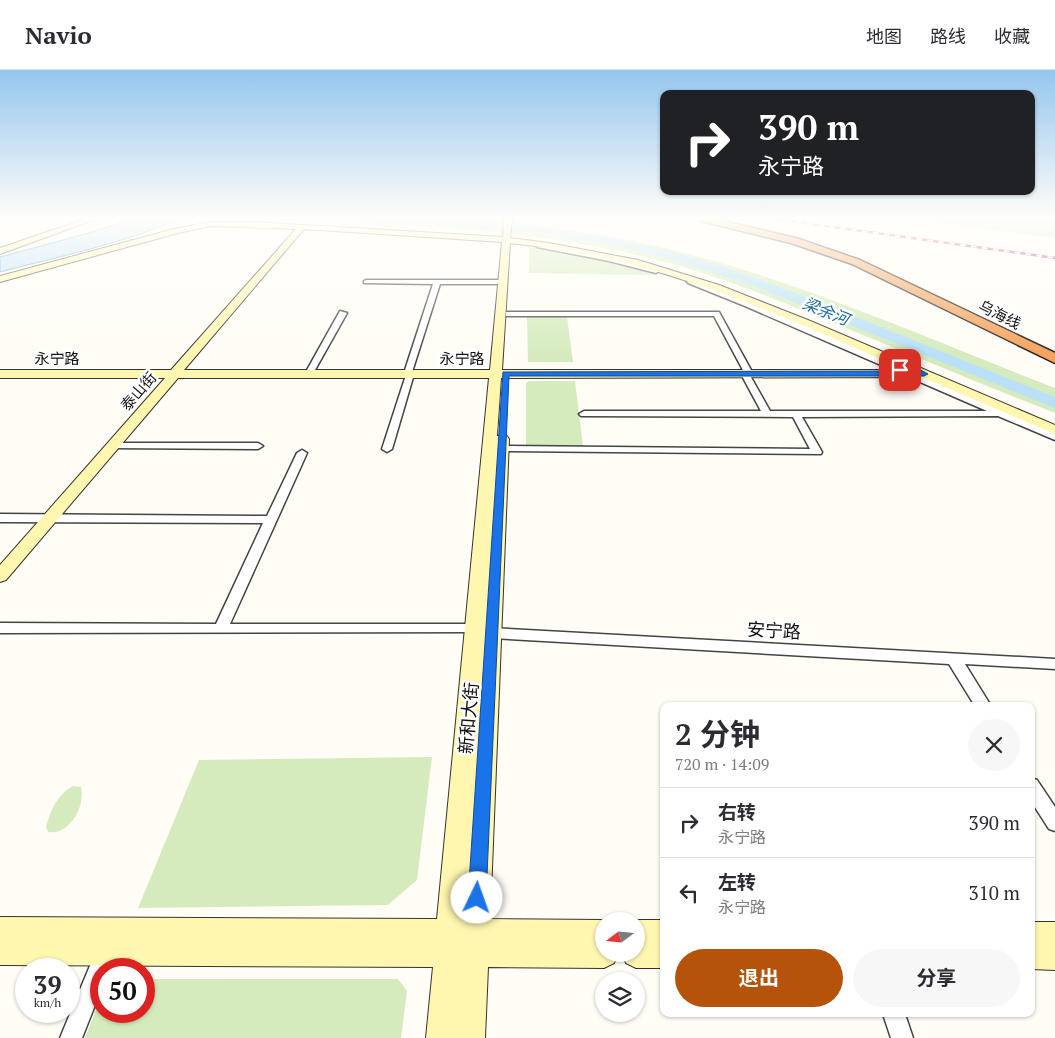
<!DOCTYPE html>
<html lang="zh">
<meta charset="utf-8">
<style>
:root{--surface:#fff;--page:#f7f7f7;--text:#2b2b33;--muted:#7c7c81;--line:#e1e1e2;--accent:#b45309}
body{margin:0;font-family:"PT Serif","Noto Sans SC",serif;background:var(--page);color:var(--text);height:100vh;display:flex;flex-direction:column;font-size:19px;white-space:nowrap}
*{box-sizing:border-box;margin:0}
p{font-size:16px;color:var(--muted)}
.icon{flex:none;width:28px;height:28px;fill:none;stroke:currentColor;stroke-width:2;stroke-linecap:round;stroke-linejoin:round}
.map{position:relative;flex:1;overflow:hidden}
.drawer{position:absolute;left:660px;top:632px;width:375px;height:315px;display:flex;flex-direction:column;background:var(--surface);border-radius:10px;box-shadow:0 1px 4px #0004}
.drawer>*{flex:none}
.top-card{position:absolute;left:660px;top:20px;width:375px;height:105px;border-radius:10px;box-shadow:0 1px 4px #0004;background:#202124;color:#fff;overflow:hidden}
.needle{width:32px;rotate:254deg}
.buttons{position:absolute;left:595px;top:842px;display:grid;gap:10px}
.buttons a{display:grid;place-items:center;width:50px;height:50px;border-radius:50%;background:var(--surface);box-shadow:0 1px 4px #0004;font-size:25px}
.speed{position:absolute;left:15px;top:888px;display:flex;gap:10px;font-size:25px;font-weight:700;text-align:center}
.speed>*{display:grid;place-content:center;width:65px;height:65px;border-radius:50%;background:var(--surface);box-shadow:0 1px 4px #0004;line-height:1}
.speed small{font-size:12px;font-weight:400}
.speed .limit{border:8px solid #d22;background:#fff;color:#111}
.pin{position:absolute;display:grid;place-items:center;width:42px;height:42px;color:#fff;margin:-21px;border-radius:10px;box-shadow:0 2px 8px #0006}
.me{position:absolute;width:55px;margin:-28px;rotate:3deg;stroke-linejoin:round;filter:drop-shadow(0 0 4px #0008)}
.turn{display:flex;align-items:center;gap:18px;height:105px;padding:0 15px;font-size:22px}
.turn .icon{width:65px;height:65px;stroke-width:2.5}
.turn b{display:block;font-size:35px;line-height:42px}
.round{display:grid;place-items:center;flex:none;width:52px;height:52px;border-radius:26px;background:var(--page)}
.headline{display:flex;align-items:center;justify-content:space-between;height:85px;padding:0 15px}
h1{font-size:30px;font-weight:700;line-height:38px}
.button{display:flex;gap:10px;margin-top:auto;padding:10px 15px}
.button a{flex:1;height:58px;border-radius:30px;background:var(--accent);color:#fff;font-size:20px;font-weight:700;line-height:58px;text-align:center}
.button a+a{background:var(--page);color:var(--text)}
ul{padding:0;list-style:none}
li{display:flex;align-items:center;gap:15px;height:70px;padding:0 15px;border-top:1px solid var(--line)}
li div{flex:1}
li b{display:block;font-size:19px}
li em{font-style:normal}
header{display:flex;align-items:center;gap:30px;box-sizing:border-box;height:70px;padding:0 25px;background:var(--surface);border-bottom:1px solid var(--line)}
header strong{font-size:24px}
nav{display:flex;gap:28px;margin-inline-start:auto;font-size:18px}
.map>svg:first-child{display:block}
</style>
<header>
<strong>Navio</strong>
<nav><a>地图</a><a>路线</a><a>收藏</a></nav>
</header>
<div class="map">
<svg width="1055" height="968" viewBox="0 0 1055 968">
<rect width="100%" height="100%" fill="#fffdf5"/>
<!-- green -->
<path fill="#d5ebbd" d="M 280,149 C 342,149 406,146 469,149 C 524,152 580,160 633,171 C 779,201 916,264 1055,318 L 1055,343 C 983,315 912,285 841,256 C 782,232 723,207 662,191 C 537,158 408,155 280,149 Z
M 909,149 L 1055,149 L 1055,168 Z
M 535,177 L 608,190 L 657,205 L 529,203 L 529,178 Z
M 527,247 L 567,247 L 573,292 L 528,292 Z
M 529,311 L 575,311 L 583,376 L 526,376 L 526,313 Z
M 432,687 L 417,810 L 388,835 L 138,838 L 199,690 Z
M 73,716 L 81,717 C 86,736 69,766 48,762 L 46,757 C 51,739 57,725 73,716 Z
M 144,909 L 398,909 L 407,921 L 401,968 L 85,968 L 101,927 L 101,941 L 144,941 Z"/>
<!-- water -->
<path fill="#b9e0f7" stroke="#3f96cf" d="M 131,149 L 179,149 C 122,174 60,186 0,202 L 0,187 L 96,161 Z"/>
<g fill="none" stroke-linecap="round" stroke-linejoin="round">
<!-- river -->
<path fill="#b9e0f7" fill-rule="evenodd" d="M 376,149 C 476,149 579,157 676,183 C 739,200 798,224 858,248 C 924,274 989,301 1055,327 L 1055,338 L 749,214 L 670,189 L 608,174 L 534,163 L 381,152 Z"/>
<!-- street casing -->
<g stroke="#444" stroke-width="3">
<path id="street" d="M 539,174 L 609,187 L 659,201 L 656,203 L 609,191 L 537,177 Z
M 366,210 L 503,210 L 506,212 L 503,214 L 440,214 L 412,302 L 414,304 L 392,379 L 387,382 L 382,379 L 407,302 L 405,300 L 433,214 L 364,213 L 364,211 Z
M 690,210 L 751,232 L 1055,363 L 1055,370 L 998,346 L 802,347 L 822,382 L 821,384 L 497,381 L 496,379 L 497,377 L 501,376 L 810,379 L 793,347 L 581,346 L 579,344 L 584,341 L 761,341 L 741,304 L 744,302 L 714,246 L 506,246 L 506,242 L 719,242 L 751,300 L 748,302 L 770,341 L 987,341 L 745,236 L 688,213 L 687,212 Z
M 340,241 L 347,243 L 315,300 L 308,302 L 307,300 Z
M 112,373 L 258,373 L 263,376 L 258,379 L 108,378 L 107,376 Z
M 302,380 L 307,383 L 230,554 L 475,554 L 480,556 L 482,559 L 480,562 L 0,563 L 0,553 L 216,554 L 263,453 L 0,452 L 0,444 L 267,446 L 297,383 Z
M 491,558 L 1055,589 L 1055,599 L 965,594 L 991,636 L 975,636 L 949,594 L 491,568 L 486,567 L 484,563 L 486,559 Z
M 1031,708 L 1037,710 L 1055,737 L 1055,761 L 1049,759 L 1031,731 Z
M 106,870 L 113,874 L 117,881 L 110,899 L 101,899 L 101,920 L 82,968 L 60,968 L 99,874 Z
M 883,944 L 905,944 L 913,968 L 891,968 Z"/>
</g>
<!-- secondary casing -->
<g stroke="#333" stroke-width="2">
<path id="secondary" d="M 85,149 L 96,149 L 0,184 L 0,178 Z
M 504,149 L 512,149 L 510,168 L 549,173 L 638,190 L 719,215 L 808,250 L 1055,355 L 1055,364 L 921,307 L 501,308 L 497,366 L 507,366 L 509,369 L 490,849 L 604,850 L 608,851 L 604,851 L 604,884 L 618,884 L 614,893 L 604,898 L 488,897 L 485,968 L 426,968 L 433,897 L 0,895 L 0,847 L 437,849 L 489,308 L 178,308 L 6,510 L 0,512 L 0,495 L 165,308 L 0,308 L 0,300 L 171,300 L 296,159 L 211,156 L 178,163 L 0,212 L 0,206 L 174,159 L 211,152 L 254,152 L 503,167 ZM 304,159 L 502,172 L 490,300 L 184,300 ZM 510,173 C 553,178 596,184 637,196 C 730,221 818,262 906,300 L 502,300 Z
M 636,850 L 664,850 L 664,898 L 636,898 L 626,893 L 622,884 L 636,884 L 636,851 L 632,851 Z
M 1031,852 L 1055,852 L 1055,900 L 1031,899 Z"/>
</g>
<!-- highway casing -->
<g stroke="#222" stroke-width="3">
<path id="highway" d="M 699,149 L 716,149 L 799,169 L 860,190 L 1055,283 L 1055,293 L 852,194 L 791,173 L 701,151 Z"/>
</g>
<!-- street -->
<use href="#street" fill="#fff" fill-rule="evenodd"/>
<!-- secondary -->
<use href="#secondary" fill="#fff6b0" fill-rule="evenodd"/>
<!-- highway -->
<use href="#highway" fill="#f5a25d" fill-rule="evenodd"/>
<!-- rail casing -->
<g stroke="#c4262e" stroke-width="2.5">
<path id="rail" d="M 775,149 L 1055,188"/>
</g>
<!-- rail -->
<use href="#rail" stroke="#fff" stroke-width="2" stroke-dasharray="5.5" stroke-linecap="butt"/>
</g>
<!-- sky -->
<linearGradient id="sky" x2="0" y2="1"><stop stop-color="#95c6ee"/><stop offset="0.52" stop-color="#fffefa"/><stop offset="1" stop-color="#fffefa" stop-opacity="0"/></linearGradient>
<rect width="1055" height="285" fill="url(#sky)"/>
<!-- route -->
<path fill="#1a73e8" stroke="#114b97" d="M 900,297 L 915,297 L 928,304 L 924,306 L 509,306 L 486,828 L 483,834 L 477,837 L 470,834 L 468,828 L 503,302 L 897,301 L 896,300 Z"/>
<g text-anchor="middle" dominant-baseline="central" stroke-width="5" stroke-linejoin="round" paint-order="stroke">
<!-- far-street labels -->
<g font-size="15" fill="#111" stroke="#fff">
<text transform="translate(1000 244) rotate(27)">乌海线</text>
<text x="57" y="288">永宁路</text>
<text x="462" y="288">永宁路</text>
<text transform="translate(138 321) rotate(-49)">泰山街</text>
</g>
<!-- far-water labels -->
<g font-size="16" font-style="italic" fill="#1768a6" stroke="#fff">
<text transform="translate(826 241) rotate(22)">梁余河</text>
</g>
<!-- street labels -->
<g font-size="18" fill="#111" stroke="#fff">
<text transform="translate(774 560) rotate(3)">安宁路</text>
<text transform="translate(468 648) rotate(-85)">新和大街</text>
</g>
</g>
</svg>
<div class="buttons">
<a><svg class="needle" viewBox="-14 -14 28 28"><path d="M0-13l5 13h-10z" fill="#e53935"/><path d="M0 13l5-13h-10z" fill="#7c7c81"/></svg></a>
<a><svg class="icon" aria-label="layers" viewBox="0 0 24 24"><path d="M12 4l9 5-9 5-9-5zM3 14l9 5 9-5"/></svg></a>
</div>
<div class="speed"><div>39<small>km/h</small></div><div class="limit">50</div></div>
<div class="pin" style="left:900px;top:300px;background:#d93025"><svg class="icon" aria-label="arrive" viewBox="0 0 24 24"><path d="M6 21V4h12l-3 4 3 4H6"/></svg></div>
<svg class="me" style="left:477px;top:828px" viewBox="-20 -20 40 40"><circle r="19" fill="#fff"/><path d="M0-13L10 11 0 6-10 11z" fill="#1a73e8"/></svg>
<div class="top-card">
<div class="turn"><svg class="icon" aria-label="right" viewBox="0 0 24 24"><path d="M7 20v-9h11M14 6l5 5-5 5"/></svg><div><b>390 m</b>永宁路</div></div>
</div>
<section class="drawer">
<div class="headline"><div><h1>2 分钟</h1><p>720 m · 14:09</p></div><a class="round"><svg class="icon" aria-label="close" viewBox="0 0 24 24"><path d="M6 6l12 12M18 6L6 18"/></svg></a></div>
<ul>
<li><svg class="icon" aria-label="right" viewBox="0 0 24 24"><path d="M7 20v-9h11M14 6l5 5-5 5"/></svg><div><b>右转</b><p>永宁路</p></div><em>390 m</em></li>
<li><svg class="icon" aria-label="left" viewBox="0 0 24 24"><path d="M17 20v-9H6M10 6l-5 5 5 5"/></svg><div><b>左转</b><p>永宁路</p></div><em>310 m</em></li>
</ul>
<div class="button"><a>退出</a><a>分享</a></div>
</section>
</div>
